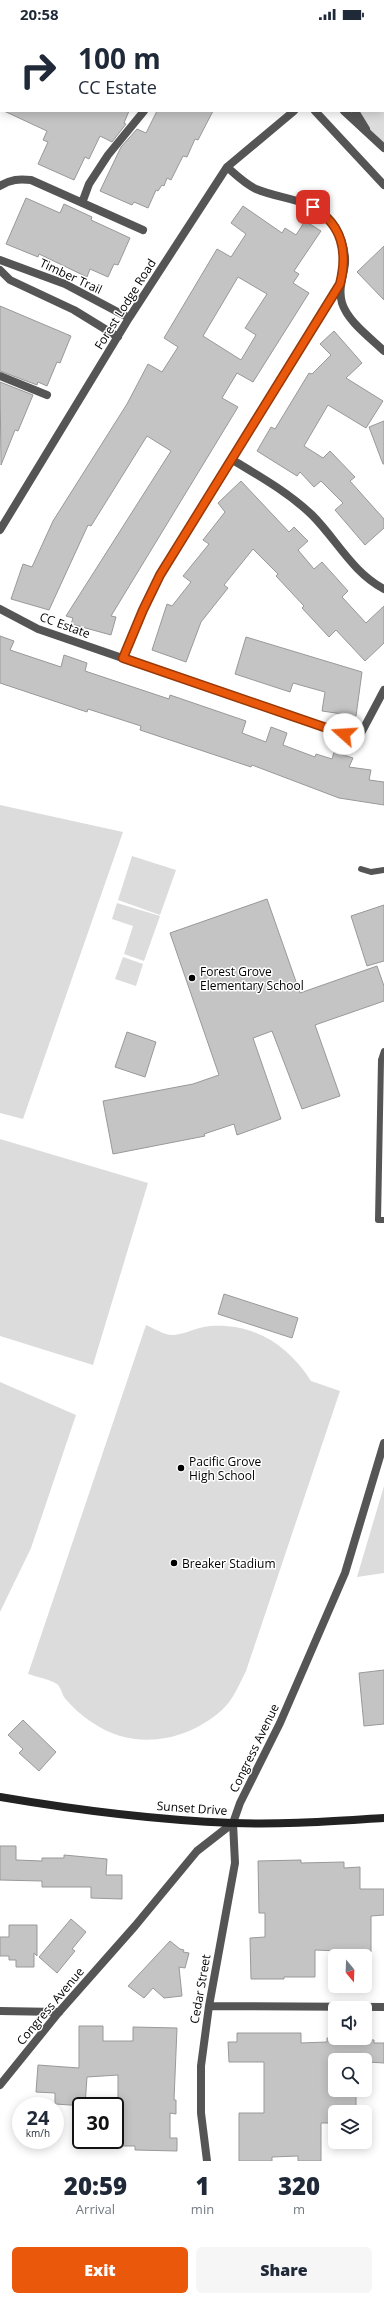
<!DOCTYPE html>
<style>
:root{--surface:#fff;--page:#f6f6f7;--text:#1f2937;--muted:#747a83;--accent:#ea580c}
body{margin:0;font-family:"Open Sans",sans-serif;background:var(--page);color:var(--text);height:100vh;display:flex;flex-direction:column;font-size:15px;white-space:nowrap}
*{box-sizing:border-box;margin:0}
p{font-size:13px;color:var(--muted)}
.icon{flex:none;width:22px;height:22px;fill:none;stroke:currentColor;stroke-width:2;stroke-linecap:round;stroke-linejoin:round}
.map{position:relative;height:2133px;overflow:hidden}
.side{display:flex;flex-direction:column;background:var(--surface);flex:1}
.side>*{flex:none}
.guide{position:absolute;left:0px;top:0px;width:384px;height:84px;box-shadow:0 2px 10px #0003;background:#fff;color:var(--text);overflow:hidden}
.needle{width:26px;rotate:161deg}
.controls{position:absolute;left:328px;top:1921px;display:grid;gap:8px}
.controls a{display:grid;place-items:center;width:44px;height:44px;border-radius:6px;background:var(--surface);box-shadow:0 2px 10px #0003;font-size:20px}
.speed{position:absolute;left:12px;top:2069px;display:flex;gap:8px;font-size:20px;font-weight:700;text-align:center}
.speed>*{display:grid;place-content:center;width:52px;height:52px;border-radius:50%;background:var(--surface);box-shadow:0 2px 10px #0003;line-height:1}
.speed small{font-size:10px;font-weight:400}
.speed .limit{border:2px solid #111;border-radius:6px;background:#fff;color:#111}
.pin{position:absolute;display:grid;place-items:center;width:34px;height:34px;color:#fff;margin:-17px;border-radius:8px;box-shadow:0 2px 6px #0006}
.me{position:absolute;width:44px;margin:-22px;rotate:289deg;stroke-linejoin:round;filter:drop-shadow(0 0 3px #0008)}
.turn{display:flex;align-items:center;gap:14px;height:84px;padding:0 12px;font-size:18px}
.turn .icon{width:52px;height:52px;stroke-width:2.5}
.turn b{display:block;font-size:28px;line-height:34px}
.eta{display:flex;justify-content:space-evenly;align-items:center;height:68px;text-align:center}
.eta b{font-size:24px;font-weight:800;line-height:28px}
.button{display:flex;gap:8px;margin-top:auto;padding:8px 12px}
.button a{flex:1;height:46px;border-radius:6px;background:var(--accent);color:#fff;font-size:16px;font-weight:800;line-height:46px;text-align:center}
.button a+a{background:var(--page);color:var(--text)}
.status{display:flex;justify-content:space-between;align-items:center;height:28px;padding:0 20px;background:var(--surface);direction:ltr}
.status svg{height:11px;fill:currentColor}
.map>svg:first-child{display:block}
</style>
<div class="status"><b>20:58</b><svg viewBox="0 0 49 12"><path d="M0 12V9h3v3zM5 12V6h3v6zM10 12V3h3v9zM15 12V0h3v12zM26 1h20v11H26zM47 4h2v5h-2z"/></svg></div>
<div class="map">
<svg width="384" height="2133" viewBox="0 0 384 2133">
<rect width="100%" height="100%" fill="#fff"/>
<!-- green -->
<path fill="#dcdcdc" d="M 384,5 L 384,120 L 355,83 L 383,83 Z
M 0,777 L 123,804 L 23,1091 L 0,1085 Z
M 132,828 L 176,842 L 160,887 L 118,872 Z
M 117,875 L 160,888 L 144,933 L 124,926 L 133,898 L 112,891 Z
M 123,929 L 143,936 L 136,958 L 115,951 Z
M 0,1111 L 148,1155 L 93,1337 L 0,1308 Z
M 146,1297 C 153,1300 166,1308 174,1307 C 186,1306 197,1299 210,1298 C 254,1295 288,1317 311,1353 L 340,1363 L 246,1643 C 239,1657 233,1672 222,1682 C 186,1714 134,1723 93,1695 C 82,1688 72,1679 64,1669 C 62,1665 60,1658 57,1656 C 49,1651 37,1649 28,1646 Z
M 0,1354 L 76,1387 L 31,1520 L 0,1584 Z
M 384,1458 L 384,1545 L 357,1549 Z"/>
<!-- building -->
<path fill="#c4c4c4" stroke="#999" fill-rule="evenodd" d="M 4,83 L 129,83 L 124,95 L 126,96 L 112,114 L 100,108 L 89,131 L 85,129 L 74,152 L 38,136 L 48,114 L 43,112 L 47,103 Z
M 157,83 L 213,83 L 198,112 L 195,111 L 187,129 L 183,128 L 171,152 L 167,150 L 164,158 L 162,157 L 158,163 L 156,162 L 148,180 L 134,174 L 132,177 L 100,163 L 121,119 L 137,101 L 146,105 Z
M 26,170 L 60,185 L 64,176 L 92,189 L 91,192 L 130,210 L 118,237 L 114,236 L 108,249 L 90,241 L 87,249 L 39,226 L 38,229 L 6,216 Z
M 243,178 L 282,205 L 285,200 L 296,207 L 305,193 L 321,203 L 294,243 L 299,246 L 293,255 L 309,265 L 253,354 L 237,345 L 222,370 L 238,379 L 111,588 L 116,589 L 111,607 L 71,596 L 73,590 L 66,588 L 171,423 L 147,408 L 91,498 L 88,497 L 49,582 L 11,571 L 23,536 L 32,539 L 53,493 L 127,376 L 148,336 L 162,344 L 178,319 L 164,310 L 217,221 L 231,229 L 246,206 L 231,195 ZM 238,249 L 267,266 L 245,300 L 256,307 L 241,332 L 203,308 Z
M 384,218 L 384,272 L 357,244 Z
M 0,278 L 71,308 L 60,335 L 57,334 L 47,358 L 38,354 L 37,357 L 0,343 Z
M 334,303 L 362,335 L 346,350 L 383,373 L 366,400 L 328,377 L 304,418 L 323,430 L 330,423 L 355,449 L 350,453 L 384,491 L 384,500 L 365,517 L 335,482 L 343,475 L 321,453 L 314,459 L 300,444 L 297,448 L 257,423 L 271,399 L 275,401 L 309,345 L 312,346 L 331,327 L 320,316 Z
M 0,354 L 33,367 L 18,403 L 15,402 L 1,437 Z
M 384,393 L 384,436 L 383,436 L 369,399 Z
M 241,453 L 289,504 L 294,499 L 308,513 L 298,522 L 314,541 L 322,534 L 348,563 L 342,569 L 366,595 L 384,578 L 384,615 L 365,633 L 336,602 L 329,609 L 302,580 L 304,578 L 276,548 L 278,546 L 253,521 L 224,557 L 228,560 L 201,594 L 186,634 L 152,622 L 167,576 L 172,578 L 191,554 L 183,548 L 209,516 L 203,512 L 225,484 L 218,475 Z
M 0,608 L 14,613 L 10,622 L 61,639 L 64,627 L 87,635 L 85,643 L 169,671 L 170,667 L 246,693 L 242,705 L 266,714 L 271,699 L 287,705 L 283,717 L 315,729 L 316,726 L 332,731 L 334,724 L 353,730 L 349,739 L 371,742 L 369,752 L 384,754 L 384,777 L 339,770 L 252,737 L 251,739 L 140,702 L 141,698 L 88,681 L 87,684 L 0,655 Z
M 246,609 L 362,644 L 356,688 L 322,683 L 325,664 L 293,655 L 290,664 L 235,646 Z
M 267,871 L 300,965 L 377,938 L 384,958 L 384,973 L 315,997 L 340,1068 L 302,1081 L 272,1003 L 253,1010 L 281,1091 L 237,1107 L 234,1096 L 204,1106 L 205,1108 L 113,1126 L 103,1073 L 193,1056 L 219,1047 L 170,905 Z
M 384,877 L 384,933 L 367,938 L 351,888 Z
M 127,1004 L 156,1014 L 145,1049 L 115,1039 Z
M 224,1266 L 298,1290 L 292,1310 L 218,1286 Z
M 384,1642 L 384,1696 L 364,1698 L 359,1645 Z
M 23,1692 L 56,1724 L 39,1743 L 19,1725 L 23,1721 L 8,1707 Z
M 0,1818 L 16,1818 L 16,1832 L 42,1833 L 42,1830 L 64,1830 L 64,1827 L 107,1831 L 106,1847 L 122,1847 L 122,1871 L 91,1870 L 91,1859 L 42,1859 L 42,1853 L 0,1852 Z
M 301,1832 L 301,1835 L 344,1834 L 344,1840 L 360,1839 L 360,1861 L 384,1861 L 384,1887 L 371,1888 L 371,1924 L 357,1924 L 357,1928 L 339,1928 L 339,1923 L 315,1922 L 315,1949 L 284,1949 L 284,1951 L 251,1951 L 250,1910 L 265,1909 L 265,1885 L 259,1885 L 258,1833 Z
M 71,1891 L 86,1904 L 72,1921 L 75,1923 L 57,1945 L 39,1929 Z
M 9,1897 L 37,1897 L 37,1928 L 34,1925 L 34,1939 L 16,1939 L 16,1932 L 9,1932 L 9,1928 L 0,1928 L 0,1909 L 9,1909 Z
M 170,1913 L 180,1921 L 184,1922 L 183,1924 L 189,1925 L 185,1940 L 179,1939 L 182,1968 L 164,1970 L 153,1960 L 144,1970 L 128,1958 Z
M 79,1998 L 103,1998 L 103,2013 L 133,2013 L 133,1999 L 177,2000 L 174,2072 L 176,2072 L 176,2086 L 170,2085 L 170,2110 L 177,2110 L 177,2123 L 135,2122 L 135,2118 L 115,2118 L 115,2076 L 118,2076 L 118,2047 L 87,2049 L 85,2078 L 55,2076 L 55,2065 L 36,2064 L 38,2037 L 79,2040 Z
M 237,2005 L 301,2005 L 301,2015 L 327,2014 L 327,2010 L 374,2012 L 374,2015 L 384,2015 L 384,2035 L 335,2032 L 335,2062 L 356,2062 L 356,2084 L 335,2084 L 335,2095 L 321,2095 L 321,2133 L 298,2133 L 298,2128 L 272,2129 L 272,2133 L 239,2133 L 239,2085 L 264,2085 L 264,2034 L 229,2034 L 228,2014 L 237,2014 Z"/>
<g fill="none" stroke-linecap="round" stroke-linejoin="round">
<!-- service -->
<path stroke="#555" stroke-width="6" d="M 361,841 L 371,844 L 384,842
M 384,1023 L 381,1032 L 378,1192 L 384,1192"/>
<!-- minor -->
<path stroke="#555" stroke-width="8" d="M 24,0 L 25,1
M 355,83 L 366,101
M 227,139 C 236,147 245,156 256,161 C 282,172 311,170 331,193 C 340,203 346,223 345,236 C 343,250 338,261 342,275 C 348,294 371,310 384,323
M 0,158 C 11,151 19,151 31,152 L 143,202
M 82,175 L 89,156 L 108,127 L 144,83
M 0,232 L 65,256 L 129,290
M 0,242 L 10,252 L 74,282 L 118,309
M 0,348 L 47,367
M 231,431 C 259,448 288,464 312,487 C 337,512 352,544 384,561
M 0,502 L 129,290 L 227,139 L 294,83
M 0,581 L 38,601 L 358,711 L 384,662
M 123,630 L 143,582 L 160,547 L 340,256
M 209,1978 L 384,1979
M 0,1983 L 59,1984
M 207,2133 L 201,2085 L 201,2038 L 209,1978 L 235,1835 L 233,1795"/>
<!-- tertiary -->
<path stroke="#555" stroke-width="8" d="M 218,0 L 219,1
M 248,0 L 249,1
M 379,1 L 382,0
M 315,83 L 384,157
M 344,83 L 384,120
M 0,2057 L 59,1984 L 135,1898 L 197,1823 L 233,1795 L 240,1775 L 280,1695 L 345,1545 L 384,1415"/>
<!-- secondary -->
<path stroke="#222" stroke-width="8" d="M 0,1769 C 76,1782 155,1792 232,1795 C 283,1797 334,1793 384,1790"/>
</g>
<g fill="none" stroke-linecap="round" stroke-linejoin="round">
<!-- route casing -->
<g stroke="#983908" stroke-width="10">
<path id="route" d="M 313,179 C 343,197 348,224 340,256 L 160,547 L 143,582 L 123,630 L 344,706"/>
</g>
<!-- route -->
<use href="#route" stroke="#ea580c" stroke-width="7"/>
</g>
<!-- markers -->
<g fill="#000" stroke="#fff" stroke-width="1.5">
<circle cx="192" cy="950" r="4"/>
<circle cx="181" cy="1440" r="4"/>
<circle cx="174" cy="1535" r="4"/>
</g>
<g text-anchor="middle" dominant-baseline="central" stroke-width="3" stroke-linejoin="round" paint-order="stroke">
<!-- street labels -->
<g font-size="12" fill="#000" stroke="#fff">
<text transform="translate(71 248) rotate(25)">Timber Trail</text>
<text transform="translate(125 276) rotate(-58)">Forest Lodge Road</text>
<text transform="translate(65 597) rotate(20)">CC Estate</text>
<text transform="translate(254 1720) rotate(-64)">Congress Avenue</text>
<text transform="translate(192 1780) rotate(4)">Sunset Drive</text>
<text transform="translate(200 1961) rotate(-80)">Cedar Street</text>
<text transform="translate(50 1978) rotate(-50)">Congress Avenue</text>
</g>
<!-- poi labels -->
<g font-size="12" fill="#000" stroke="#fff" text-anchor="start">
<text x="200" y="943">Forest Grove<tspan x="200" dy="14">Elementary School</tspan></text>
<text x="189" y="1433">Pacific Grove<tspan x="189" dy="14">High School</tspan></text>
<text x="182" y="1535">Breaker Stadium</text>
</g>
</g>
</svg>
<div class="controls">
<a><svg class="needle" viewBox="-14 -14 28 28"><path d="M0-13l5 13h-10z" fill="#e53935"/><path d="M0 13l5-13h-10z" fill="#747a83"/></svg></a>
<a><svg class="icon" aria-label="sound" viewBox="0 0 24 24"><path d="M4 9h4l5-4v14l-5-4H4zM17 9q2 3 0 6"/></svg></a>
<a><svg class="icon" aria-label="search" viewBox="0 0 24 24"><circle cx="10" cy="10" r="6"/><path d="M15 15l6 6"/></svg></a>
<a><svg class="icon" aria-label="layers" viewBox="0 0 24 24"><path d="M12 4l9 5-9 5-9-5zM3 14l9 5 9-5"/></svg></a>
</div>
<div class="speed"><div>24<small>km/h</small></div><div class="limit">30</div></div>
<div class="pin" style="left:313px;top:179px;background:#d93025"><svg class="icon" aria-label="arrive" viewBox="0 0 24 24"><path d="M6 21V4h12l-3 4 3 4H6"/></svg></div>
<svg class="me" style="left:344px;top:706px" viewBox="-20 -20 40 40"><circle r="19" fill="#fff"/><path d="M0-13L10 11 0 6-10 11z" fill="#ea580c"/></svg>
<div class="guide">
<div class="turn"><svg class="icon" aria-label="right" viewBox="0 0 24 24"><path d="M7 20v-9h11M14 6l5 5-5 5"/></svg><div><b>100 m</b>CC Estate</div></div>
</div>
</div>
<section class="side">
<div class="eta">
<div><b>20:59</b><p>Arrival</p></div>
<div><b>1</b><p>min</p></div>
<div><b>320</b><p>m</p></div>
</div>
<div class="button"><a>Exit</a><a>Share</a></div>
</section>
